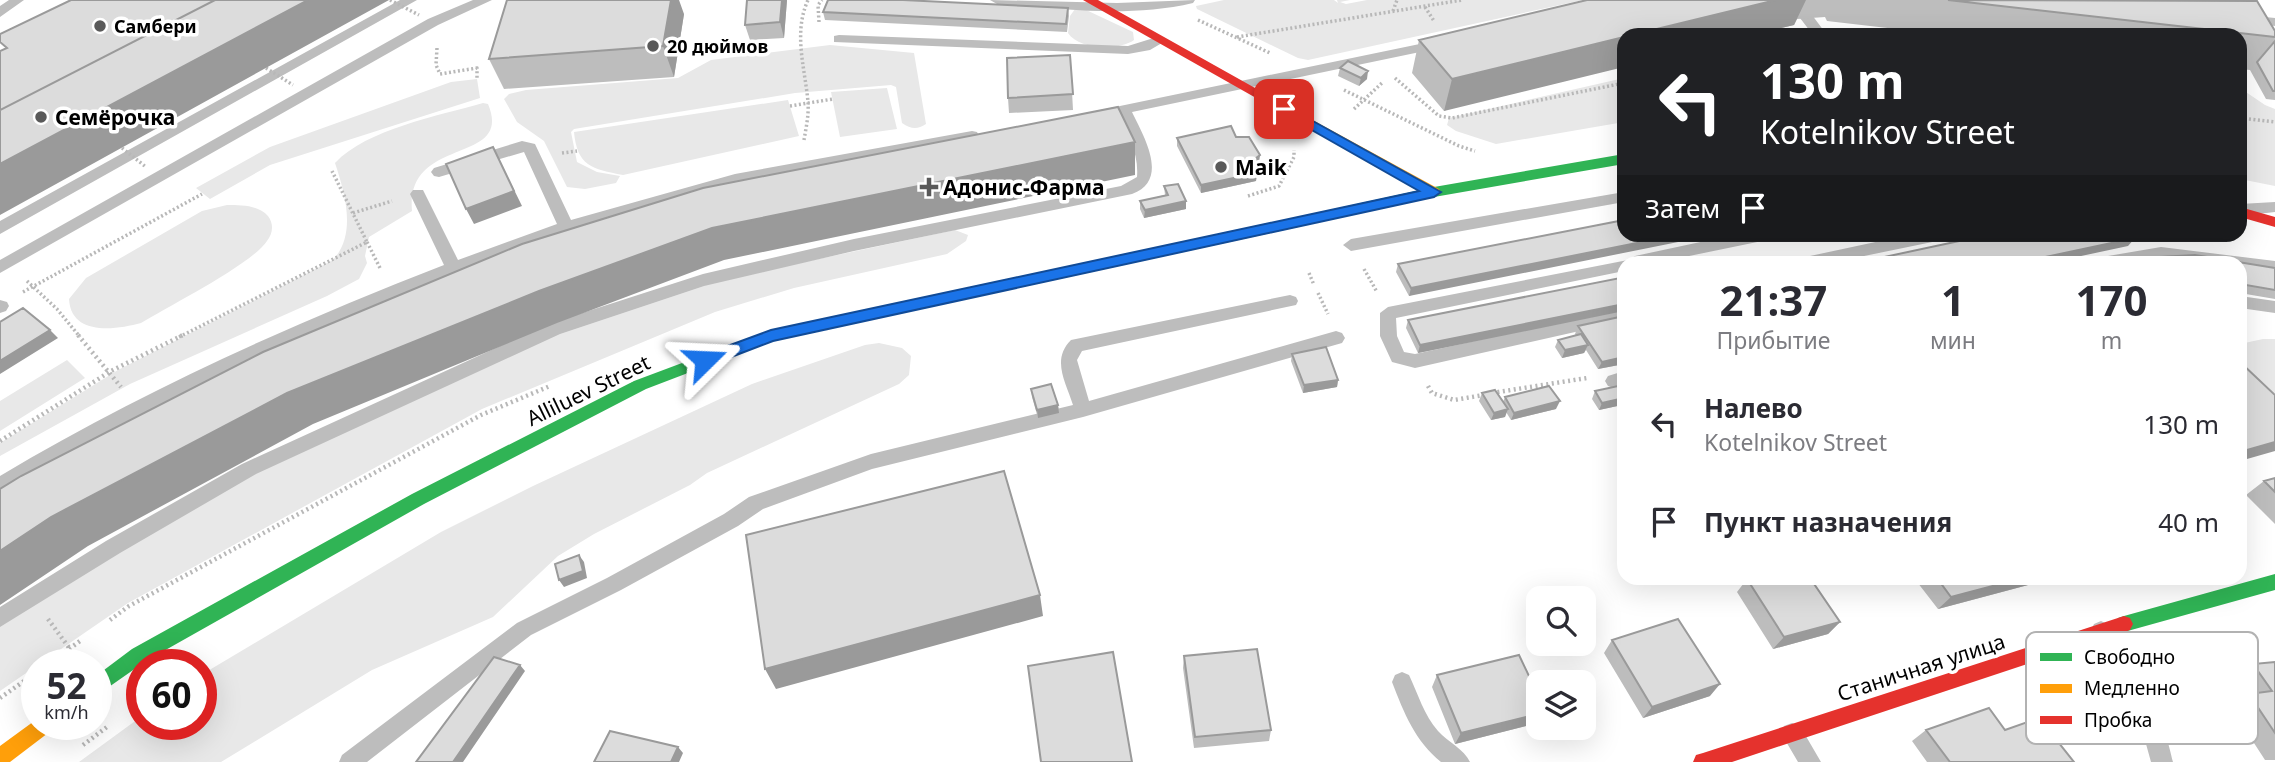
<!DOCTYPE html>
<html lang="ru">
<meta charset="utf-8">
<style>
:root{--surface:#fff;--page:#f7f7f7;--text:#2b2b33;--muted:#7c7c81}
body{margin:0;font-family:"Noto Sans",sans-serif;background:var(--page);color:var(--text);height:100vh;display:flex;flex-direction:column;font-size:26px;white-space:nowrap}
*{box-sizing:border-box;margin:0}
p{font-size:23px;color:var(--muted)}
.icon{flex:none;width:38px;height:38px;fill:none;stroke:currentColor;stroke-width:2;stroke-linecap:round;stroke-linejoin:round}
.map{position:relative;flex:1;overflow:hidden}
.drawer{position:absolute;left:1617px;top:256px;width:630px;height:329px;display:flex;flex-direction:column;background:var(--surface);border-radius:21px;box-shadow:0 7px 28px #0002}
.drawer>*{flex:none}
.top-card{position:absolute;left:1617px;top:28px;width:630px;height:214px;border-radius:21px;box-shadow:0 7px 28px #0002;background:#202124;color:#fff;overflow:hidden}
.buttons{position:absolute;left:1526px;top:586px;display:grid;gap:14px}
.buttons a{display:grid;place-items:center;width:70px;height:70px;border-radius:14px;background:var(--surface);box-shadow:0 7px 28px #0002;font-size:35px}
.speed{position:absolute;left:21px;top:649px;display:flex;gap:14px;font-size:35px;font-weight:700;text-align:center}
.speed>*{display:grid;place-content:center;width:91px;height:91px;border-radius:50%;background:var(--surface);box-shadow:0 7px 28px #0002;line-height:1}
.speed small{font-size:18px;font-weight:400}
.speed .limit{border:10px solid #d22;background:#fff;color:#111}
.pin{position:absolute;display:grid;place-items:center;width:60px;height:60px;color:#fff;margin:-30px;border-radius:14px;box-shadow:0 4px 10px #0006}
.me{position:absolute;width:77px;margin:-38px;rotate:69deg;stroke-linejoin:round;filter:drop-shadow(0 0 5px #0008)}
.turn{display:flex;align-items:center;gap:24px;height:147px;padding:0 28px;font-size:32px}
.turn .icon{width:91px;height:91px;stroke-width:2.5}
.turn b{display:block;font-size:49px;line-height:60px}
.then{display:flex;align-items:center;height:66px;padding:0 28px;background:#0003;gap:14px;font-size:26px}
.eta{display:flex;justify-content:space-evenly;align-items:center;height:119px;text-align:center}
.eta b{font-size:42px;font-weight:700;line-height:49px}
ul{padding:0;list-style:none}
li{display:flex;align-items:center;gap:21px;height:98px;padding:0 28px}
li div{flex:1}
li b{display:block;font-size:26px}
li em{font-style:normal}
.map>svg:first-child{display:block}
</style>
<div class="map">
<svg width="2275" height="762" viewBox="0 0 2275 762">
<rect width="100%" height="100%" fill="#fff"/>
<!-- green -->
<path fill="#e8e8e8" d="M 1224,0 L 1334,0 L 1338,3 L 1337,0 L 1350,0 L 1340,2 L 1346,4 L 1367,0 L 1583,0 L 1308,60 L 1298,58 L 1197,9 L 1196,6 Z
M 1075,9 L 1084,9 L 1133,32 L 1134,40 C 1119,51 1079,50 1068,33 L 1070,16 Z
M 830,45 L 914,53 L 926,124 C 917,130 911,129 902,123 L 896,87 L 891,85 L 795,93 L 574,129 L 571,132 L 577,162 L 597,172 L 620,176 L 616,183 L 585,189 L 567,187 L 544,141 L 517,122 L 504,99 L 509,94 L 526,90 L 678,78 L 711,60 Z
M 1624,78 L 1624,122 L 1496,144 L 1456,131 L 1447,125 L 1449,118 Z
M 477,79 L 480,98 L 270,165 L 210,199 L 196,188 L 270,147 L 451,82 Z
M 887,88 L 897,129 L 840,137 L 831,92 Z
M 2240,88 L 2265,105 L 2275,109 L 2275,186 L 2240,179 Z
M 788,100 L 799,136 L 623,175 C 592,169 577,166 574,132 Z
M 483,103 L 488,104 C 514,166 405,134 412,211 L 369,237 L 365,256 L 367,263 L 359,279 L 327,296 L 130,384 L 0,456 L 0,443 L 118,370 L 333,260 C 357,234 345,193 335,163 C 367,129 438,116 483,103 Z
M 227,205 C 241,205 258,205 268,216 C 274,224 273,233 267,241 C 252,264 169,306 141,323 C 115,330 71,336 69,299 L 86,278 L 202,211 Z
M 955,230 L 968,235 L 966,241 L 947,254 L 794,288 L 715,312 L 482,409 L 128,603 L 0,691 L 0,622 L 249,473 L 546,338 L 701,284 Z
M 2263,339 L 2275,339 L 2275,417 L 2240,388 L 2240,344 Z
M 879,343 L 902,348 L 911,356 L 909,375 L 899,384 L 707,473 L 690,485 L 594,534 L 558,556 L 493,617 L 372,670 L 221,762 L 79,762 L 142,716 L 142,724 L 201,724 L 201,675 L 441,532 L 533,486 L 752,384 L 865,345 Z
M 67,360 L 85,378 L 0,431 L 0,401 Z"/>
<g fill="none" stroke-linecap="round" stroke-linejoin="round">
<!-- path-far1 -->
<path stroke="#b8b8b8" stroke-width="3.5" stroke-dasharray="2 2.5" stroke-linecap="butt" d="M 1425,7 L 1434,21
M 1393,11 L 1397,0
M 1198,20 L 1270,53
M 819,22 L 818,5 L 822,0
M 1237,37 L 1462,0
M 437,48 L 436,65 L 440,74 L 477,68 L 477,79
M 1395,78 L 1439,116 L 1452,118 L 1624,83
M 1344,90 L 1459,146 L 1475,151
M 790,106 L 833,99
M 1354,109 L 1383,82
M 2240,118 L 2275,122
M 804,140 C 806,128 809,115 808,102 C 805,68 793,33 808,0
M 562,153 L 577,151
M 1248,196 L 1279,186 L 1294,157 L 1294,150
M 353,213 L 392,201
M 367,242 L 380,268
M 1364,269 L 1377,292
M 1309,273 L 1314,285
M 27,281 L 57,309 L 80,337
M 23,292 L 202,194
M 1318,293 L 1328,314
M 179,337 L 367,242 L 332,171"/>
<!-- path -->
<path stroke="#b8b8b8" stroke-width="4.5" stroke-dasharray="2 3.5" stroke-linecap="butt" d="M 78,335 L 121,387
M 1428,386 L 1432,393 L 1454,400 L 1484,395
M 1492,393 L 1587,378
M 0,441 L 111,371 L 183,335
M 48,619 L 70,649
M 110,620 L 129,606 L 481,415 L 550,386
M 47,665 L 80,641
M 0,698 L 37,672
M 83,745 L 107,727"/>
<!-- lane -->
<path fill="#bdbdbd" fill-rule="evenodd" d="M 9,0 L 24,0 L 0,17 L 0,6 Z
M 400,0 L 417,0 L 0,234 L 0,221 Z
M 473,0 L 492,0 L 438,25 L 0,273 L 0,260 L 428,19 Z
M 990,0 L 1117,3 L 1195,0 L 1193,3 C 1129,18 1061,9 997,4 Z
M 1807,14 L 1812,15 L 1827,35 L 1813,35 L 1800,18 Z
M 2245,15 L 2275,18 L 2275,26 L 2240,22 L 2238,19 Z
M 839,35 L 1128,46 L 1160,36 L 1167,40 L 1150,50 L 1128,54 L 834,42 L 834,36 Z
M 1439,40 L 1444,41 L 1444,47 L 1132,112 C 1144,137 1170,180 1132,194 L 854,251 L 704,286 L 560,334 L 256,474 L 120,553 L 0,627 L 0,607 L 106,541 L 242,464 L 548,324 L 703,274 L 854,239 L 1121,186 L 1137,177 C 1139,154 1128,134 1119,115 L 1096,120 L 1089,115 L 1091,112 Z
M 972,131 L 977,132 L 979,136 L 977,140 L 735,184 L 649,207 L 543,241 L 436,281 L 278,350 L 140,416 L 0,493 L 0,476 C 140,392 292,324 444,265 L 410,194 L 413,190 L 423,190 L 458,260 L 557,224 L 524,152 L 439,177 L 434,176 L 431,172 L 434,168 L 522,141 L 535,144 L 571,220 L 735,174 Z
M 1624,192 L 1624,202 L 1351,251 L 1343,245 L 1351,239 Z
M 2275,202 L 2275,212 L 2240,216 L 2240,204 Z
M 1738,234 L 1775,234 L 1767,240 L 1660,262 L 1624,262 L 1624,271 L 1396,318 L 1397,336 L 1404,352 L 1415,354 L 1624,309 L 1624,321 L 1415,368 L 1392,362 L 1380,336 L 1380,313 L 1388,307 L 1628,260 L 1635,256 Z
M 1913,234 L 1950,234 L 1942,240 L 1835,262 L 1802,262 L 1810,256 Z
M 2161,247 L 2275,261 L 2275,273 L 2240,269 L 2240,262 L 2190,262 L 2161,259 L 2140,262 L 2100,262 L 2108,256 Z
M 1290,295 L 1296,297 L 1298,301 L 1296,305 L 1082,351 L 1077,360 L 1089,401 L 1336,331 L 1342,333 L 1345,338 L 1342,343 L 1083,417 L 872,469 L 763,509 L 738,526 L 621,590 L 531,635 L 367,762 L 339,762 L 342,755 L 517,623 L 607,578 L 724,514 L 749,497 L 871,454 L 1073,405 C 1066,382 1051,360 1071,340 Z
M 2240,296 L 2275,301 L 2275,313 L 2240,308 Z
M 0,300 L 7,302 L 9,306 L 6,311 L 0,313 Z
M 1624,371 L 1624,385 L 1614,388 L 1608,386 L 1605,381 L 1608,376 Z
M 2101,621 C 2135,634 2166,728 2173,762 L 2151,762 L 2133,697 L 2091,630 L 2094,624 Z
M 1402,672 L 1409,675 C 1418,694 1424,715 1438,731 C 1448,742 1464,749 1470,762 L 1441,762 C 1415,741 1404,713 1392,682 L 1395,675 Z
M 1792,723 L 1800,726 L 1821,762 L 1798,762 L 1781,733 L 1784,726 Z"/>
<!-- fast -->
<path fill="#30b455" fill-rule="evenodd" d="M 1624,154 L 1624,164 L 1434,197 L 1293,228 L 1286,223 L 1293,218 L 1434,187 Z
M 730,345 L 735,347 L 738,351 L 735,355 L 646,389 L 424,504 L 146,661 L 96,696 L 96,676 L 132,649 L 412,494 L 634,381 Z
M 2275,574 L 2275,590 L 2124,632 L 2118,630 L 2115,624 L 2118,618 L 2124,616 Z"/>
<!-- slow -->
<path fill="#ff9f0a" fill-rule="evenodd" d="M 1298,112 L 1439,189 L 1441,192 L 1439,195 L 1429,195 L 1293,119 L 1293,113 Z
M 1293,218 L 1298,219 L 1300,223 L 1298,227 L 773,341 L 730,357 L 722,351 L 725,347 L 771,330 Z
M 37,719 L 37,724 L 54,724 L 52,730 L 10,762 L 0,762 L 0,746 Z"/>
<!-- jam -->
<path fill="#e5322d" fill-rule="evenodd" d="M 1083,0 L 1098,0 L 1305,116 L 1298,120 L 1293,119 Z
M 2240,207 L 2275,217 L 2275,227 L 2240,217 Z
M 2124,616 L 2130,618 L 2133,624 L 2130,630 L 2124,632 L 1732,762 L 1693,762 L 1696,755 L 1703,753 Z"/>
<!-- path-bridge -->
<path stroke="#b8b8b8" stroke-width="3.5" stroke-dasharray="2 2.5" stroke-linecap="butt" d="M 390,0 L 419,15
M 266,68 L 293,85
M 122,148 L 146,167"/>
</g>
<!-- wall -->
<path fill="#bdbdbd" d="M 787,0 L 784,38 L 750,40 L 745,25 Z
M 1587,0 L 2251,0 L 2275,30 L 2275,100 L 2266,99 L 2250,70 L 2240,69 L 2240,35 L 1948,35 L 1827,21 L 1825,17 L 1797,19 L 1794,25 L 1752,35 L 1624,35 L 1444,111 L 1412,73 L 1419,40 Z
M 1068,8 L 1069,16 L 1067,32 L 825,20 L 823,12 Z
M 684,14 L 674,77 L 504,89 L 489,59 Z
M 1070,55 L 1073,110 L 1009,113 L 1008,98 Z
M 1340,68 L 1367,79 L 1359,86 L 1338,76 Z
M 1236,137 L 1259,163 L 1253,167 L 1257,173 L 1256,181 L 1201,193 L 1177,146 L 1177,138 Z
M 1164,186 L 1186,201 L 1186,209 L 1144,218 L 1140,209 L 1140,201 L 1165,195 Z
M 1624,220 L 1409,296 L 1396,272 L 1398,264 Z
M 2240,262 L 2275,268 L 2275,299 L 2240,293 Z
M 1624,284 L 1624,311 L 1418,353 L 1406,328 L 1408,320 Z
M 1624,316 L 1624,364 L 1598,369 L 1586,350 L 1584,353 L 1562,358 L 1555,347 L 1558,340 L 1576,336 L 1575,334 L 1578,326 Z
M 1292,354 L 1338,380 L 1337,387 L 1303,393 L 1291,361 Z
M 1624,383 L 1624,405 L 1623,403 L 1622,405 L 1599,410 L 1592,399 L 1595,391 L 1619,386 L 1619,385 Z
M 1031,389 L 1058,405 L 1059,413 L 1038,418 L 1032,397 Z
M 1482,393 L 1503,402 L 1505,397 L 1556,409 L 1511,420 L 1506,412 L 1505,417 L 1491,420 L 1479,401 Z
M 2275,478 L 2275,524 L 2246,495 L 2264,481 Z
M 1914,578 L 2037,578 L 2028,585 L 1938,609 Z
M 1747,579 L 1840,622 L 1828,634 L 1773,649 L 1737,592 Z
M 1612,640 L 1710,696 L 1643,718 L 1604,653 Z
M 1184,656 L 1271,730 L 1269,741 L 1194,748 L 1183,668 Z
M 2275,662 L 2275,760 L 2265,760 L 2230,706 L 2247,695 L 2234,676 L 2253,664 Z
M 1437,675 L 1538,695 L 1538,723 L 1455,744 L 1432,687 Z
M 1926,730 L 2074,762 L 1927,762 L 1912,741 Z"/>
<!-- shaded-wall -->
<path fill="#9a9a9a" d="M 308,0 L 389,0 L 0,215 L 0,164 Z
M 671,0 L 679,0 L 684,14 L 674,77 L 663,46 Z
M 782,0 L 787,0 L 784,38 L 780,22 Z
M 1776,0 L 1806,0 L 1794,25 L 1752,35 L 1632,35 Z
M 1624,37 L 1624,67 L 1444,111 L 1452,79 Z
M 1368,71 L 1367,79 L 1359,86 L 1361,78 Z
M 1135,142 L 1135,175 L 724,260 L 557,323 L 313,424 L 88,546 L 0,605 L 0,551 L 51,517 L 287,393 L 539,291 L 712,228 Z
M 493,147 L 522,206 L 474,224 L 466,209 Z
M 1260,155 L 1259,163 L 1250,170 L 1251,162 Z
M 1257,173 L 1256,181 L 1201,193 L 1201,185 Z
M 1186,201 L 1186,209 L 1144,218 L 1145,210 Z
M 1682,234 L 1718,234 L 1409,296 L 1411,288 Z
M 1826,234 L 1838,234 L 1824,237 Z
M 2135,238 L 2128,246 L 2053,262 L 2022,262 Z
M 1624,304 L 1624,311 L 1418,353 L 1420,345 Z
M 50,330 L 58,338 L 0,374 L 0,361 Z
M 1588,345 L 1584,353 L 1562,358 L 1565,350 Z
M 1624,357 L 1624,364 L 1598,369 L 1602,362 Z
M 1338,380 L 1337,387 L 1303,393 L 1304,385 Z
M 1624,398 L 1622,405 L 1599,410 L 1602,403 Z
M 1560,401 L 1556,409 L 1511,420 L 1514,413 Z
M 1058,405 L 1059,413 L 1038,418 L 1037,410 Z
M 1508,409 L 1505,417 L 1491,420 L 1494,413 Z
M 2275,442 L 2275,451 L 2240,461 L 2240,452 Z
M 579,555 L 584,562 L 587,578 L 564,587 L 559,580 Z
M 2023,578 L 2037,578 L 2028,585 L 1938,609 L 1951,597 Z
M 1040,595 L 1043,616 L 776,689 L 765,669 Z
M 1840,622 L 1828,634 L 1773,649 L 1784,637 Z
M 520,665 L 525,671 L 463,762 L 453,762 Z
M 1720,684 L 1710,696 L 1643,718 L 1652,707 Z
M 1538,714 L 1538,723 L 1455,744 L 1461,733 Z
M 678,747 L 683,753 L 679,762 L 671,762 Z"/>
<!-- building -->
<path fill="#dcdcdc" stroke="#9a9a9a" stroke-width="2" d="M 71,0 L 215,0 L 0,110 L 0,51 L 7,48 L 0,42 L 0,34 Z
M 215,0 L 308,0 L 0,164 L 0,110 Z
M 507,0 L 671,0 L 663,46 L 489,59 Z
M 747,0 L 782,0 L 780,22 L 745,25 Z
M 828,0 L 903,0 L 1068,8 L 1066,24 L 823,12 Z
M 1587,0 L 1776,0 L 1632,35 L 1624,35 L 1624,37 L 1452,79 L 1419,40 Z
M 1948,0 L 2257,1 L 2275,31 L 2275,37 Z
M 2275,41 L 2275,91 L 2273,91 L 2257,62 Z
M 1070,55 L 1073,94 L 1008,98 L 1007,58 Z
M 1348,61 L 1368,71 L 1361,78 L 1340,68 Z
M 1118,107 L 1135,142 L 712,228 L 539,291 L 287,393 L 51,517 L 0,551 L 0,489 L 21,476 L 263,352 L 522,244 L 703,188 Z
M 1231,126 L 1236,137 L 1249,137 L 1260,155 L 1251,162 L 1257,173 L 1201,185 L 1177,138 Z
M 493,147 L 514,191 L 466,209 L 446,164 Z
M 1178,184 L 1186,201 L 1145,210 L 1140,201 L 1168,195 L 1164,186 Z
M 1624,220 L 1624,234 L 1682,234 L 1411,288 L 1398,264 Z
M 1992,234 L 2131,234 L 2135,238 L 2022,262 L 1861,262 Z
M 2195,255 L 2275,268 L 2275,290 L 2240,284 L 2240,262 L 2110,262 L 2123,259 Z
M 1620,278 L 1624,284 L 1624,304 L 1420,345 L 1408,320 Z
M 23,308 L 50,330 L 0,361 L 0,322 Z
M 1624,316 L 1624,357 L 1602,362 L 1578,326 Z
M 1581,334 L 1588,345 L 1565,350 L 1558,340 Z
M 1326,347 L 1338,380 L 1304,385 L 1292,354 Z
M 2240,362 L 2275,395 L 2275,442 L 2240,452 Z
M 1624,383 L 1624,392 L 1619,385 Z
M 1051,384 L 1058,405 L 1037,410 L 1031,389 Z
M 1549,386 L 1560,401 L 1514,413 L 1505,397 Z
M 1618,386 L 1624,394 L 1624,398 L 1602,403 L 1595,391 Z
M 1495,390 L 1508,409 L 1494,413 L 1482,393 Z
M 1004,471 L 1040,595 L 765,669 L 746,535 Z
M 2275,478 L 2275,492 L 2264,481 Z
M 579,555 L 583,571 L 559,580 L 555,564 Z
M 1753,578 L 1810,578 L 1840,622 L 1784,637 L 1747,579 Z
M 1937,578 L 2023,578 L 1951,597 Z
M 1678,619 L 1720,684 L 1652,707 L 1612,640 Z
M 1257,649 L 1271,730 L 1195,737 L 1184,656 Z
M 1113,652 L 1132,762 L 1041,762 L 1028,666 Z
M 1519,655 L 1538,695 L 1538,714 L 1461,733 L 1437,675 Z
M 494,657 L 520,665 L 453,762 L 416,762 Z
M 2275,662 L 2275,733 L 2249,694 L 2272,691 L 2253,664 Z
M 1989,708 L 2005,730 L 2039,718 L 2074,762 L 1950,762 L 1926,730 Z
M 610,731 L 678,747 L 671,762 L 594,762 Z"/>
<!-- route -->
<path fill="#1a73e8" stroke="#114b97" stroke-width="2" d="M 1284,105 L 1441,192 L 1434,197 L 773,341 L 705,367 L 697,360 L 700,356 L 771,330 L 1419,191 L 1280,112 L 1280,106 Z"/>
<!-- markers -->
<g fill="#595959" stroke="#fff" stroke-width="2.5">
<circle cx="100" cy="26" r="7"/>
<circle cx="653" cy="46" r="7"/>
<circle cx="41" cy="117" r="7"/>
<circle cx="1221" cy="167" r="7"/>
<path d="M925.5 176.5h7v7h7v7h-7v7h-7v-7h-7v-7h7z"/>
</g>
<g text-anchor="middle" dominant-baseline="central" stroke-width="7" stroke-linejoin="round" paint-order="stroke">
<!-- far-poi labels -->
<g font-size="18" font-weight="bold" fill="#000" stroke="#fff" text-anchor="start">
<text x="114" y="26">Самбери</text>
<text x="667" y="46">20 дюймов</text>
</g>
<!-- poi labels -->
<g font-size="21" font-weight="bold" fill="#000" stroke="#fff" text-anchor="start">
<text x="55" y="117">Семёрочка</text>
<text x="1235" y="167">Maik</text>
<text x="943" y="187">Адонис-Фарма</text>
</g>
<!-- street labels -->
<g font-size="21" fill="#000" stroke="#fff">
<text transform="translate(588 390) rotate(-26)">Alliluev Street</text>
<text transform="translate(1921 667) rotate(-18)">Станичная улица</text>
</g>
</g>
<!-- legend -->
<rect x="2026" y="632" width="232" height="112" rx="10" fill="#fff" stroke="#b2b2b2" stroke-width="2"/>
<rect x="2040" y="653" width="32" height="8" fill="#30b455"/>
<rect x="2040" y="684" width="32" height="9" fill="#ff9f0a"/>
<rect x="2040" y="716" width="32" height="8" fill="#e5322d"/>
<g font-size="19" fill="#000">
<text x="2084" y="664">Свободно</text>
<text x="2084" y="695">Медленно</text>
<text x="2084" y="727">Пробка</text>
</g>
</svg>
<div class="buttons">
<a><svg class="icon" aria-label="search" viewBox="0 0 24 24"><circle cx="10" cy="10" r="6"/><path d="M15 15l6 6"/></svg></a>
<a><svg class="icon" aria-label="layers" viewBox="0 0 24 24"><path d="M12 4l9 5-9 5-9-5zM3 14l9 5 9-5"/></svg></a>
</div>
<div class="speed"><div>52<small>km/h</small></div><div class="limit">60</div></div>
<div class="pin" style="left:1284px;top:109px;background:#d93025"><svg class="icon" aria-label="arrive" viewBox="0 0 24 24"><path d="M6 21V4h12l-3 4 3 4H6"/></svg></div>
<svg class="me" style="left:705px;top:360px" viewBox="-20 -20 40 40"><path d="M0-17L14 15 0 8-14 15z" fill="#1a73e8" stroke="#fff" stroke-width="4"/></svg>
<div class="top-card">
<div class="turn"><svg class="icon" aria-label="left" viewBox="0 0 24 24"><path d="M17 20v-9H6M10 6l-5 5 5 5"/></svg><div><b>130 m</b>Kotelnikov Street</div></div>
<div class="then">Затем<svg class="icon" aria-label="arrive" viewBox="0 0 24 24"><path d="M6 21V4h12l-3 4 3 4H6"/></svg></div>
</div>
<section class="drawer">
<div class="eta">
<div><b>21:37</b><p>Прибытие</p></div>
<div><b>1</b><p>мин</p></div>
<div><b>170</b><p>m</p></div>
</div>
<ul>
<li><svg class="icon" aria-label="left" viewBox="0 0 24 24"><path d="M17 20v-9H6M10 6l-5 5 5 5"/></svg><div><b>Налево</b><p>Kotelnikov Street</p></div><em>130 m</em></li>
<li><svg class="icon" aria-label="arrive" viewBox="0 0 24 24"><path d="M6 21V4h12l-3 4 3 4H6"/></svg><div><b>Пункт назначения</b></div><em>40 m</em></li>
</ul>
</section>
</div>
